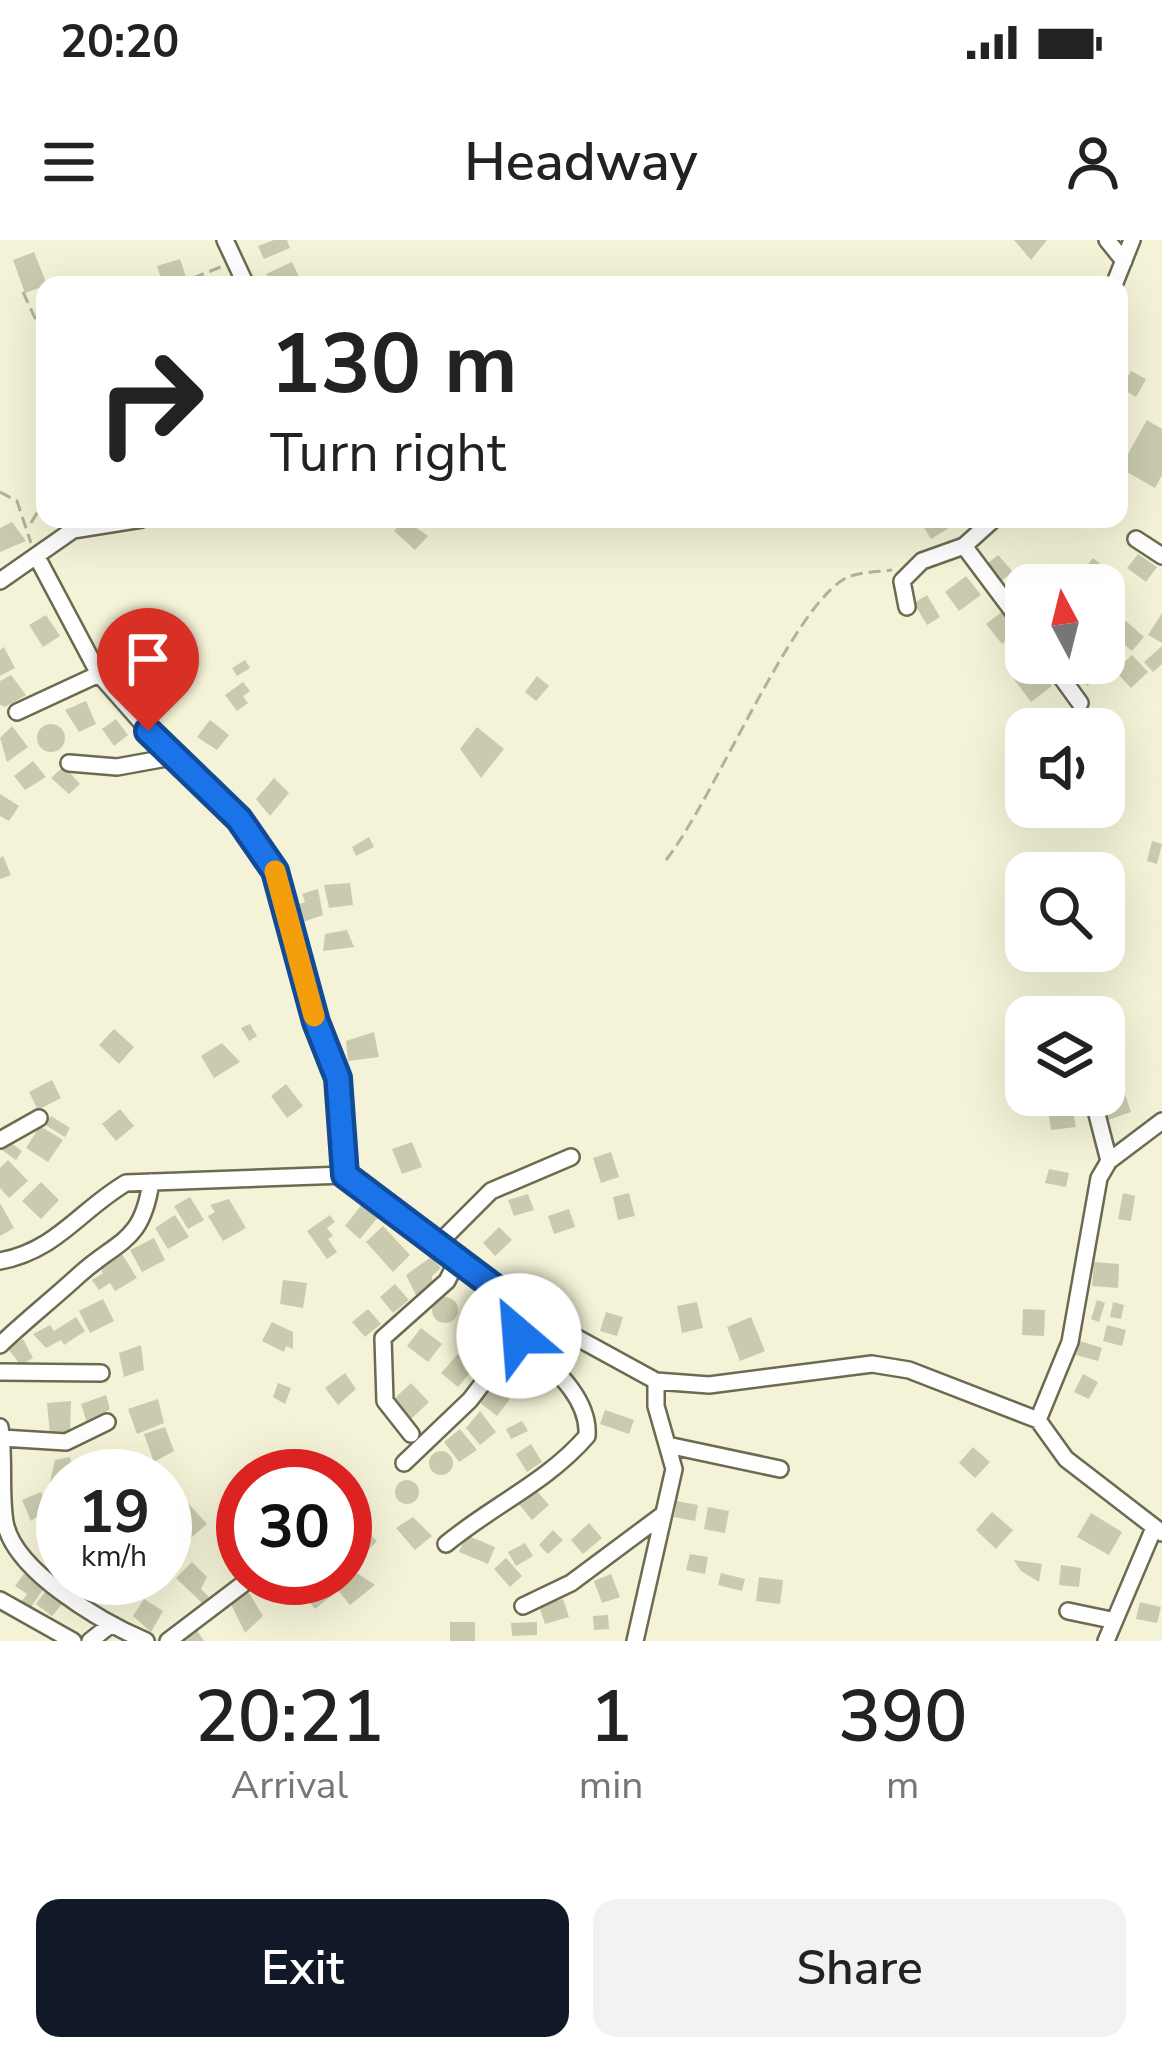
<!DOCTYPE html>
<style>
:root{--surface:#fff;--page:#f2f2f2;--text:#222;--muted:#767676;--accent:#111827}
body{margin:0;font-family:"Nunito Sans",sans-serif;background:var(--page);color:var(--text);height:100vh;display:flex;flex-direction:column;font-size:45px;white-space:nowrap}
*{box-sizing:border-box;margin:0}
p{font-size:39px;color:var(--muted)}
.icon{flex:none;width:66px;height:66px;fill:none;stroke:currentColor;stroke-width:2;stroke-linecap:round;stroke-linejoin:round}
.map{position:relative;height:1401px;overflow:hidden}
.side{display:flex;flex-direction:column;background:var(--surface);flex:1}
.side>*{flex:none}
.top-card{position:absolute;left:36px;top:36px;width:1092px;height:252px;border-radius:24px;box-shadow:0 12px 48px #0002;background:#fff;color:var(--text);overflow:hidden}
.needle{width:78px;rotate:353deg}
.tools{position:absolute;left:1005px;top:324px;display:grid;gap:24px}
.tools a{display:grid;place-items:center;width:120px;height:120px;border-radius:24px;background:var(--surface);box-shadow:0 12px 48px #0002;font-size:60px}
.speed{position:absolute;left:36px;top:1209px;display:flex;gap:24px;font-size:60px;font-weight:700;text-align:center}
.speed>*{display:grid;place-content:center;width:156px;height:156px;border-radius:50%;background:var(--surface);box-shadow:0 12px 48px #0002;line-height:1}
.speed small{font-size:30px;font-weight:400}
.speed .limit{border:18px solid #d22;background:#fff;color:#111}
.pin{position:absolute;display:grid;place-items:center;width:102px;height:102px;color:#fff;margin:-123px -51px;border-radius:50% 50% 50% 0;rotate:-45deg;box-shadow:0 0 12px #0007}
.pin .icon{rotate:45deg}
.me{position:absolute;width:132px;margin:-66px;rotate:333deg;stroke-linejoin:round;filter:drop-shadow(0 0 9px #0008)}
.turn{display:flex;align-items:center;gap:42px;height:252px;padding:0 36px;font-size:54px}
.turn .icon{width:156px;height:156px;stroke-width:2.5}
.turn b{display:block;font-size:84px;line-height:102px}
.eta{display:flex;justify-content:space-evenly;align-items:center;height:204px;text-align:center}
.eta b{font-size:72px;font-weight:600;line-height:84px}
.button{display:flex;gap:24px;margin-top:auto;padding:24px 36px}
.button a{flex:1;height:138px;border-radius:24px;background:var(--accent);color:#fff;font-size:48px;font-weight:600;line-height:138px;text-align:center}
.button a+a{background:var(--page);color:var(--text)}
.status{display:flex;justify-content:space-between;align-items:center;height:84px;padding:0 60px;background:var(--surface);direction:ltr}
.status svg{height:33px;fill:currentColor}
header{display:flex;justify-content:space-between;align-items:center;height:156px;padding:0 36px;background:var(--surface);font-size:54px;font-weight:600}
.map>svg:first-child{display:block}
</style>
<div class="status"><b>20:20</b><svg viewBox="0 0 49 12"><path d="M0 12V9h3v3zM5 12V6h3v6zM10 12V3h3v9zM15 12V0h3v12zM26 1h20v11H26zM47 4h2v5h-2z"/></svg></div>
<header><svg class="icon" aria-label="menu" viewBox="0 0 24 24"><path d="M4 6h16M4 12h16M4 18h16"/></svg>Headway<svg class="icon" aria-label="person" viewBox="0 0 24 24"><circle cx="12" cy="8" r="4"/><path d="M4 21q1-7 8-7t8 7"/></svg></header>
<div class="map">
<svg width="1162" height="1401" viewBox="0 0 1162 1401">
<rect width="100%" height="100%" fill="#f4f3d7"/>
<!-- building -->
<path fill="#cacaae" d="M 274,0 L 287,0 L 290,8 L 264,19 L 258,6 Z
M 1014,0 L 1047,0 L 1031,20 Z
M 34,12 L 47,45 L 25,53 L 13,20 Z
M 180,19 L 187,40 L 163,45 L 157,26 Z
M 292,22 L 302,43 L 271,45 L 266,34 Z
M 1131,131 L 1146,139 L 1136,157 L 1121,148 Z
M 1147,180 L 1162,189 L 1162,235 L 1155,248 L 1120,228 Z
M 404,279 L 428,296 L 415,310 L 394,291 Z
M 919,279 L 944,279 L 949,288 L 931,299 Z
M 12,282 L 26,301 L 0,312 L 0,288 Z
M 1138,314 L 1157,327 L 1146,342 L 1127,328 Z
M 998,315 L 1013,332 L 1001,341 L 987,324 Z
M 1093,318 L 1108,330 L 1096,345 L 1081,333 Z
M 966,336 L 981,355 L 959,371 L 945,352 Z
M 1017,336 L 1026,347 L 1026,365 L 1021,369 L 1003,347 Z
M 927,355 L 940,377 L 927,385 L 914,363 Z
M 1003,371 L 1018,391 L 1002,404 L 986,384 Z
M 1162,373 L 1162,403 L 1148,395 Z
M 46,375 L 60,396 L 43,407 L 29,385 Z
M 1126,381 L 1144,397 L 1132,411 L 1113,395 Z
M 1108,401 L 1121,416 L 1106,429 L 1101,423 Z
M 1162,406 L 1162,424 L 1153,432 L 1144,422 Z
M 4,407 L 15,428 L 0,436 L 0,410 Z
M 1132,415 L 1148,432 L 1131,448 L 1115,431 Z
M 1026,416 L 1026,423 L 1035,423 L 1052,446 L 1031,462 L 1007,430 Z
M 245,420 L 250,428 L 237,436 L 232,428 Z
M 1079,423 L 1094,423 L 1103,434 L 1087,446 L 1073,428 Z
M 11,435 L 26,455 L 5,467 L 0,465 L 0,441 Z
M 537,436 L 549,446 L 536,461 L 525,452 Z
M 243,442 L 250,451 L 243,456 L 248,463 L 237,471 L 225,455 Z
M 86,461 L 96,484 L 79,492 L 65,470 Z
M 1070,471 L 1085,489 L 1049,489 Z
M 116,479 L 128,495 L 114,506 L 102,489 Z
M 210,480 L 229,495 L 217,510 L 197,497 Z
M37 498a14 14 0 1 1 28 0a14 14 0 1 1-28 0Z
M 12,486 L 28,507 L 7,522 L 0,498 Z
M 477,487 L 504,509 L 481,538 L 460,509 Z
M 33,521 L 46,537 L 25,550 L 14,536 Z
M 64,526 L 80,544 L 69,554 L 51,538 Z
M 274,538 L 289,553 L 270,576 L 256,559 Z
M 0,554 L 19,566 L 9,581 L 0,576 Z
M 369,597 L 374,607 L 356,616 L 352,607 Z
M 1152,601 L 1162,604 L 1157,624 L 1147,621 Z
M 3,616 L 11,635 L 0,639 L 0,618 Z
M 350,643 L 353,665 L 329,668 L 324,645 Z
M 318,649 L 323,675 L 300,683 L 294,666 L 305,662 L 302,654 Z
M 347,690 L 354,707 L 323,711 L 325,694 Z
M 1063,758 L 1065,773 L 1032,776 L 1030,761 Z
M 250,784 L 257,796 L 249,801 L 241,788 Z
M 114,789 L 134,807 L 119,824 L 99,805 Z
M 374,792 L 379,817 L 348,821 L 346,801 Z
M 222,803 L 240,822 L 214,838 L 201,816 Z
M 52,840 L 61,858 L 38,870 L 29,852 Z
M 286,844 L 303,866 L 287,878 L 271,856 Z
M 1122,845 L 1131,872 L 1105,881 L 1097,855 Z
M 120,869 L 134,886 L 116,901 L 102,884 Z
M 1073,872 L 1076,887 L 1051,890 L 1049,876 Z
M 51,876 L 70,888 L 65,897 L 45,885 Z
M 40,886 L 63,900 L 48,922 L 26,908 Z
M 8,901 L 22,911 L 16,920 L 2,910 Z
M 412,902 L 422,927 L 402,934 L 392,909 Z
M 611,912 L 619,937 L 601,943 L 593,918 Z
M 8,920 L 28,941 L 9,958 L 0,948 L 0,928 Z
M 1049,929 L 1069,933 L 1066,947 L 1045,943 Z
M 41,942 L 59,960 L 41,979 L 22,961 Z
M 629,953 L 635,976 L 618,980 L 613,957 Z
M 1123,953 L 1135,956 L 1131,981 L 1118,979 Z
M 528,954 L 534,970 L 514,976 L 508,960 Z
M 190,957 L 204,980 L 188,989 L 174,966 Z
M 229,959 L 246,988 L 223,1001 L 208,976 L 215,972 L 210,965 Z
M 0,963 L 14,988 L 0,996 Z
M 363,963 L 379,976 L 360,999 L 345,986 Z
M 569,969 L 575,987 L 554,994 L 548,976 Z
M 175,975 L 189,997 L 168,1009 L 155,988 Z
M 330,975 L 335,982 L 327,988 L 333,996 L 328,999 L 337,1012 L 327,1019 L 307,991 Z
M 383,986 L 410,1015 L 393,1032 L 366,1002 Z
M 499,987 L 512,1000 L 495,1016 L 483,1003 Z
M 154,998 L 165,1020 L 142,1032 L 130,1010 Z
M 122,1014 L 137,1038 L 115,1051 L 110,1043 L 99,1050 L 92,1040 L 103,1033 L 100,1027 Z
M 431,1017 L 441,1028 L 432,1036 L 433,1048 L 419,1061 L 406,1035 Z
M 1094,1022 L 1119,1024 L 1118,1048 L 1092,1046 Z
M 283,1040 L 307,1043 L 303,1068 L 280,1064 Z
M 395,1044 L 409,1060 L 393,1073 L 380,1057 Z
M432 1070a13 13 0 1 1 26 0a13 13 0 1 1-26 0Z
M 103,1059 L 114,1081 L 90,1093 L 79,1071 Z
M 1097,1060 L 1105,1063 L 1099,1082 L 1091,1079 Z
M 697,1062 L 703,1088 L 682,1093 L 677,1066 Z
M 1113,1062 L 1124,1065 L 1121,1079 L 1110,1077 Z
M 368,1069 L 381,1084 L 365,1097 L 352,1082 Z
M 1023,1069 L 1045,1070 L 1044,1096 L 1022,1095 Z
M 606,1072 L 623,1077 L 617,1096 L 600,1091 Z
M 76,1077 L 85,1091 L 64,1105 L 61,1100 L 46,1108 L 33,1094 L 50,1085 L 54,1091 Z
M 751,1077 L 765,1111 L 740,1121 L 727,1087 Z
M 272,1082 L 293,1092 L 293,1109 L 286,1106 L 284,1112 L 262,1101 Z
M 1107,1085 L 1126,1090 L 1122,1106 L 1103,1101 Z
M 421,1088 L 442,1104 L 428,1122 L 407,1106 Z
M 23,1099 L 33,1118 L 21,1125 L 7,1108 Z
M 1080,1101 L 1102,1108 L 1098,1121 L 1076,1115 Z
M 141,1105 L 144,1130 L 124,1137 L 119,1113 Z
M 458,1114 L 474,1128 L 458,1147 L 441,1133 Z
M 345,1133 L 356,1149 L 338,1165 L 325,1148 Z
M 1083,1134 L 1098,1142 L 1089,1159 L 1074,1152 Z
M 487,1141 L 510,1159 L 497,1176 L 474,1158 Z
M 278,1143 L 291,1148 L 285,1164 L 273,1157 Z
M 411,1143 L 429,1162 L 411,1179 L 394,1159 Z
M 106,1155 L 110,1169 L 87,1183 L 81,1164 Z
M 158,1159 L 164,1183 L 137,1194 L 128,1169 Z
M 71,1161 L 70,1193 L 50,1195 L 47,1163 Z
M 605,1170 L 634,1180 L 629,1194 L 600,1184 Z
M 480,1171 L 496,1192 L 480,1205 L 466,1188 Z
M 522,1181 L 528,1191 L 511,1199 L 506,1189 Z
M 165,1187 L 174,1211 L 154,1222 L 144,1194 Z
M 460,1189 L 477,1210 L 459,1222 L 444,1202 Z
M 531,1204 L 542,1222 L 527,1232 L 516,1214 Z
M 973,1207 L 990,1222 L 975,1238 L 959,1223 Z
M429 1223a12 12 0 1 1 24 0a12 12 0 1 1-24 0Z
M 130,1213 L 132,1226 L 121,1228 L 119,1215 Z
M 70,1217 L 74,1235 L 50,1242 L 55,1220 Z
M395 1252a12 12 0 1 1 24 0a12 12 0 1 1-24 0Z
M 535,1249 L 549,1265 L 532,1280 L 518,1263 Z
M 41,1252 L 48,1269 L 31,1281 L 22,1260 Z
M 677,1261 L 698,1265 L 695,1281 L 674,1277 Z
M 63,1262 L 63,1291 L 48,1277 Z
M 188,1263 L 207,1284 L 184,1304 L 166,1283 Z
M 708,1267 L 729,1271 L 725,1293 L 704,1289 Z
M 992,1272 L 1013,1290 L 996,1309 L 976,1290 Z
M 1091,1273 L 1122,1292 L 1109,1315 L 1077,1297 Z
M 413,1277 L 432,1296 L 415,1310 L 396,1288 Z
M 589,1283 L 602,1298 L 583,1314 L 571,1300 Z
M 361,1285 L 377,1301 L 362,1316 L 346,1299 Z
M 553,1290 L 563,1300 L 548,1314 L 539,1305 Z
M 466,1295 L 495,1307 L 488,1324 L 459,1312 Z
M 525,1303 L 533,1316 L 516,1326 L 508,1312 Z
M 690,1314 L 708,1317 L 705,1334 L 686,1330 Z
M 506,1318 L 522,1336 L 510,1347 L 494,1329 Z
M 1014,1320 L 1042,1324 L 1039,1342 L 1021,1331 Z
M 192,1322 L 207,1337 L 201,1349 L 209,1357 L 202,1363 L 176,1338 Z
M 1061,1325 L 1081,1328 L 1079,1347 L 1059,1345 Z
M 357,1333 L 375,1345 L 350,1365 L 337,1349 Z
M 721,1333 L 745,1339 L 742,1351 L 718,1345 Z
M 24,1334 L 44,1348 L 31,1367 L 22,1361 L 27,1354 L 15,1346 Z
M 611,1334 L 620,1357 L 602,1363 L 594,1341 Z
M 759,1337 L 783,1340 L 780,1364 L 756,1361 Z
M 309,1338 L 322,1338 L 334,1354 L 315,1369 L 297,1347 Z
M 50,1345 L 67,1358 L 52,1376 L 36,1364 Z
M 246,1348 L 263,1376 L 245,1393 L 229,1360 Z
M 144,1359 L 163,1371 L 151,1392 L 133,1376 Z
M 563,1359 L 569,1377 L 545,1384 L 539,1366 Z
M 1140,1362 L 1161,1367 L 1157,1383 L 1136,1379 Z
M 608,1375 L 609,1389 L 594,1390 L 593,1376 Z
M 450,1382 L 475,1382 L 475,1401 L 450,1401 Z
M 537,1382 L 537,1395 L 512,1396 L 511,1383 Z
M 196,1389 L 204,1401 L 173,1401 Z"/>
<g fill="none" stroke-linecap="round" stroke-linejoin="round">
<!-- minor casing -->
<g stroke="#6c6b52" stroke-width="20">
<path id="minor" d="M 225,0 L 246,45
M 1107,0 L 1124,21
M 1114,45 L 1132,0
M 1136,299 L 1162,316
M 964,306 L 1026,389
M 38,319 L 99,434 L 172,517 L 239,579 L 275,631 L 315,782 L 338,838 L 345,935
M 0,341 L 73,290 L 142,279
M 907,367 L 902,341 L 922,321 L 964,306 L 994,279
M 1051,423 L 1080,463
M 17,472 L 99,434
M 69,523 L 117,527 L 172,517
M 1092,855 L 1109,921
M 0,900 L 39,878
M 439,1003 L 491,951 L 571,917
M 0,1021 C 56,1011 80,970 126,943 L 345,935 L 519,1066 L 656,1141 L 709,1145 L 872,1124 L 909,1130 L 1038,1180 L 1066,1219 L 1162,1293
M 0,1105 C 25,1081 53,1059 79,1035 C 119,999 142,1003 151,942
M 0,1132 L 101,1133
M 1038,1180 L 1070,1102 L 1099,938 L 1109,921 L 1162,881
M 0,1187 C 5,1218 0,1251 5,1282 C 14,1332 104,1383 146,1401
M 411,1194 L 385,1161 L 383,1098 L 447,1041 L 458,1019
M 2,1198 L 66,1202 L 107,1182
M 672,1206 L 780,1229
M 404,1223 L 470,1160 L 519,1096
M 446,1304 C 493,1265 546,1243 587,1196 C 590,1155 547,1123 519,1096 L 519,1066
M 0,1360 L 73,1401
M 523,1366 L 571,1343 L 661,1276
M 1068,1371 L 1111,1380
M 90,1401 L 109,1386
M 168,1401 L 251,1338
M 635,1401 L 674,1229 L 656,1166 L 656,1141
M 1106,1401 L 1154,1288"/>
</g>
<!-- path -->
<path stroke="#b2b19b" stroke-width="3" stroke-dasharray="12 6" stroke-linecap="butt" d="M 176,45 L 223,26
M 23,52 L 41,91
M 0,252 L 17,261 L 31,303
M 31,283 L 45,259
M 666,620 C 713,561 793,365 846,338 C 858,332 878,332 892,330"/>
<!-- minor -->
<use href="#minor" stroke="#fff" stroke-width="15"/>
</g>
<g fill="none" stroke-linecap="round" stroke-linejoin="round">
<!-- route casing -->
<g stroke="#114b97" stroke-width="30">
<path id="route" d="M 148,491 L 239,579 L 275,631 L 316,782 L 338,838 L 345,935 L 519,1066 L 519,1096"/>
</g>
<!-- route -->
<use href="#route" stroke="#1a73e8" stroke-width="21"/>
<!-- slow -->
<path stroke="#f59e0b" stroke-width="21" d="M 275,631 L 314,776"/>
</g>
</svg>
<div class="tools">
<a><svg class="needle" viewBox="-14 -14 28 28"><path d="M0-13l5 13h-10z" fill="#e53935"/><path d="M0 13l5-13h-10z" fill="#767676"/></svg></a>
<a><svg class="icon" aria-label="sound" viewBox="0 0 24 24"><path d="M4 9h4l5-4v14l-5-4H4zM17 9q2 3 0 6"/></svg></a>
<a><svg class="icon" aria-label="search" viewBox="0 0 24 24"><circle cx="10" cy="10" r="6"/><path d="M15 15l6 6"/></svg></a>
<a><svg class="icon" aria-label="layers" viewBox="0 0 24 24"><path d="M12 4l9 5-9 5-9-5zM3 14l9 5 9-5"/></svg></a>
</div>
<div class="speed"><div>19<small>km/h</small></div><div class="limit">30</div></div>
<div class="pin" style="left:148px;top:491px;background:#d93025"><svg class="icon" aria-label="arrive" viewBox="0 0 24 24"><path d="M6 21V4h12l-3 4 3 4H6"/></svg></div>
<svg class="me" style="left:519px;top:1096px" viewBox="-20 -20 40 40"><circle r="19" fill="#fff"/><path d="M0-13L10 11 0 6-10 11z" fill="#1a73e8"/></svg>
<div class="top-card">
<div class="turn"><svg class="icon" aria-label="right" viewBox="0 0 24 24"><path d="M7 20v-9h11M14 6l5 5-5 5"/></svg><div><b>130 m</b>Turn right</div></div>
</div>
</div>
<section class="side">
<div class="eta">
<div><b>20:21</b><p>Arrival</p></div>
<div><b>1</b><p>min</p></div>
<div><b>390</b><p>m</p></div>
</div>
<div class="button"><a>Exit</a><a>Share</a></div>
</section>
